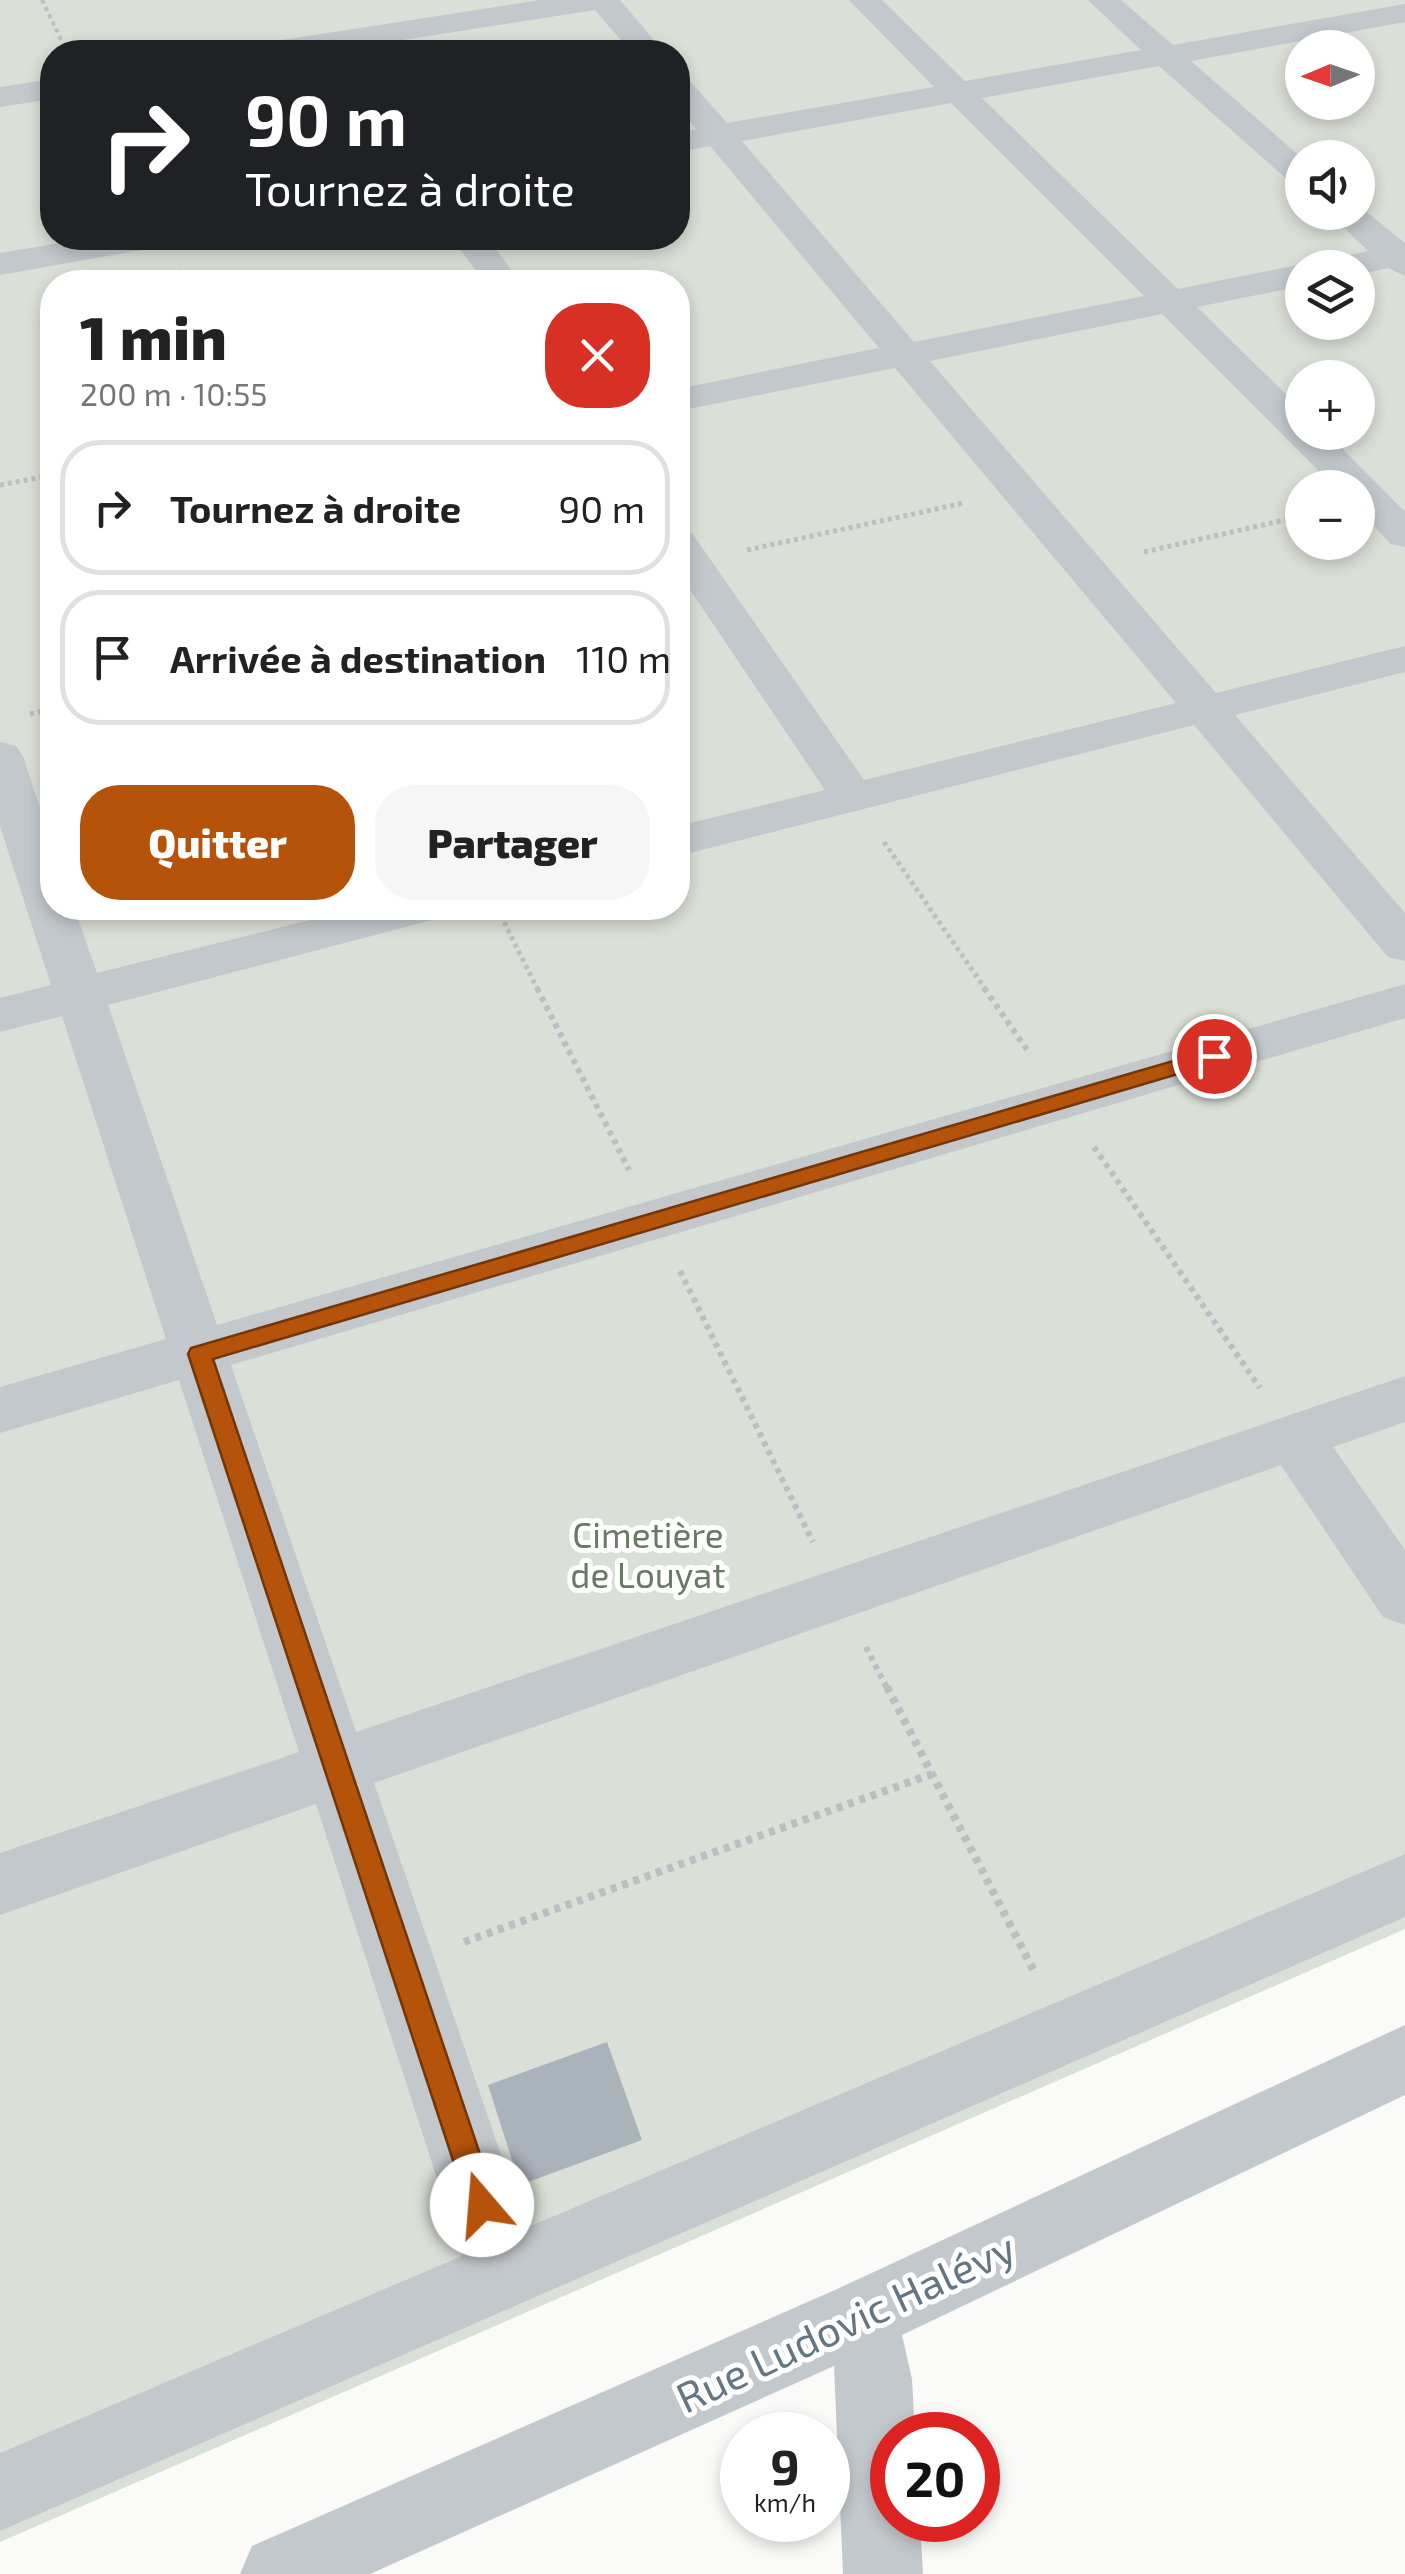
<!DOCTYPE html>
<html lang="fr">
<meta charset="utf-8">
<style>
:root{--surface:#fff;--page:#f6f6f6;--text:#222;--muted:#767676;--line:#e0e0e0;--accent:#b45309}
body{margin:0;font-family:"Exo 2",sans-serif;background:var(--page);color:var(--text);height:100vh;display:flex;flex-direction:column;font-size:38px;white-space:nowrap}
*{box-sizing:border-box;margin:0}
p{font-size:32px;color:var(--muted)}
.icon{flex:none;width:55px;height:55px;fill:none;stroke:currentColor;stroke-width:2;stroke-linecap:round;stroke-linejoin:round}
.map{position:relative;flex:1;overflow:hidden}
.panel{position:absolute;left:40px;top:270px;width:650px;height:650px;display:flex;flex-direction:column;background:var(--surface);border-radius:40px;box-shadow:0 5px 15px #0003}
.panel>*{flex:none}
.hud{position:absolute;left:40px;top:40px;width:650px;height:210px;border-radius:40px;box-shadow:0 5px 15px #0003;background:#202124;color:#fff;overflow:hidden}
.needle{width:65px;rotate:268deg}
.controls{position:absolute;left:1285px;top:30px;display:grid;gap:20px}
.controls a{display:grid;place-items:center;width:90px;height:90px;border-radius:50%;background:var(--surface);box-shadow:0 5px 15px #0003;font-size:50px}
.speed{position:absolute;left:720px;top:2412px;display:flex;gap:20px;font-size:50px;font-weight:700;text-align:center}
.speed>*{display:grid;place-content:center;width:130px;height:130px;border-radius:50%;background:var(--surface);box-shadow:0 5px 15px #0003;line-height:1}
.speed small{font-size:25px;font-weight:400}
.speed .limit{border:15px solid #d22;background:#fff;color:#111}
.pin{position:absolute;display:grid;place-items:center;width:85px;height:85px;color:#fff;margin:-42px;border:5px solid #fff;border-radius:50%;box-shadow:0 2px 10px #0007}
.me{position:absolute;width:110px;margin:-55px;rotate:342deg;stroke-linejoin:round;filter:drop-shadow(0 0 8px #0008)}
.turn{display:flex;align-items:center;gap:35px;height:210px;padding:0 40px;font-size:45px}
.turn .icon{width:130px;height:130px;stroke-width:2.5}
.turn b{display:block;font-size:70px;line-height:85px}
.round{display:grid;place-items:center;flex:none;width:105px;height:105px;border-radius:40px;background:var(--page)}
.summary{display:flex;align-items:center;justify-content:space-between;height:170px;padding:0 40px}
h1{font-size:60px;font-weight:800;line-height:75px}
.button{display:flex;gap:20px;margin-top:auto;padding:20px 40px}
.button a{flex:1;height:115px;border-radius:40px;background:var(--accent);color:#fff;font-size:40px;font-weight:800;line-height:115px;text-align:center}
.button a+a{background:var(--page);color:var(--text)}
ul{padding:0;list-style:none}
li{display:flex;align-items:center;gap:30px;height:135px;margin:0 20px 15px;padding:0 20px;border:5px solid var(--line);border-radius:40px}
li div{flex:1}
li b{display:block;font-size:38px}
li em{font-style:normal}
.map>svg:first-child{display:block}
</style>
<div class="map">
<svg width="1405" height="2574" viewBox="0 0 1405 2574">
<rect width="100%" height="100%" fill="#fafaf8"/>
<!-- green -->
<path fill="#dadfd7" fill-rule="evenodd" d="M 0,0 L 1405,0 L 1405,1929 L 0,2542 ZM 1302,48 L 1358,48 L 1358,102 L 1302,102 ZM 52,52 L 678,52 L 678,238 L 52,238 ZM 1302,158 L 1358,158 L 1358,212 L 1302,212 ZM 1302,268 L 1358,268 L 1358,322 L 1302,322 ZM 52,282 L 678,282 L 678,908 L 52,908 ZM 1302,378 L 1358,378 L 1358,432 L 1302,432 ZM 1302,488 L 1358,488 L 1358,542 L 1302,542 Z"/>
<!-- building -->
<path fill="#aab3b9" d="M 607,2042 L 642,2140 L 520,2185 L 488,2085 Z"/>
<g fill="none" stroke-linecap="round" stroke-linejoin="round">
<!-- path-far3 -->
<path stroke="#bbbfc2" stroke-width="4" stroke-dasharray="4 4" stroke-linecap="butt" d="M 42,0 L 65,48
M 178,270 L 184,282"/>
<!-- path-far2 -->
<path stroke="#bbbfc2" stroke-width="5" stroke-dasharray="4 4" stroke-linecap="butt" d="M 0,485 L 52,475
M 747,550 L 964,503
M 1144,552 L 1302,516
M 30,714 L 52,709
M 884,842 L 986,990
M 497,908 L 538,990"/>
<!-- path-far1 -->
<path stroke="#bbbfc2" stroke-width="6" stroke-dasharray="5 5" stroke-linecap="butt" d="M 537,988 L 629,1170
M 984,988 L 1030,1054
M 1094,1147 L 1260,1388
M 680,1271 L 813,1542
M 866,1647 L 888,1690"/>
<!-- path -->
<path stroke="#bbbfc2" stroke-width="8" stroke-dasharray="6 6" stroke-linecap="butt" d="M 887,1687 L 1035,1973
M 464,1942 L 932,1774"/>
<!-- minor -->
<path fill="#c3c8cc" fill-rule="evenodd" d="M 540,0 L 620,0 L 664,52 L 631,52 L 595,10 L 326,52 L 253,52 L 258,45 L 269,42 Z
M 849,0 L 882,0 L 965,81 L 1141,50 L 1088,0 L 1121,0 L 1173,45 L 1405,4 L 1405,22 L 1191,61 L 1302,158 L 1302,185 L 1290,182 L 1159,66 L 982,98 L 1178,289 L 1302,264 L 1315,267 L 1302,268 L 1302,286 L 1197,307 L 1302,410 L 1302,432 L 1326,432 L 1405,512 L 1405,547 L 1391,544 L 1358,510 L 1358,488 L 1336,488 L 1162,314 L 930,361 L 1216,693 L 1405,646 L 1405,672 L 1235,715 L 1405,913 L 1405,961 L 1388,957 L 1194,725 L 678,856 L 678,826 L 825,790 L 678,572 L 678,530 L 692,533 L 864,780 L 1176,703 L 895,368 L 678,411 L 678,389 L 879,348 L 710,146 L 690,150 L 678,146 L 678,133 L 696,129 L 678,107 L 678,77 L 689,80 L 727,123 L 934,87 ZM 951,103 L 1144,296 L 914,342 L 742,141 Z
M 52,79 L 52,99 L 0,107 L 0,87 Z
M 1358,205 L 1405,243 L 1405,276 L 1388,268 L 1358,275 L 1358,268 L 1323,268 L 1328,260 L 1368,251 L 1328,212 L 1358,212 Z
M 90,238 L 165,238 L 159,245 L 147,249 L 0,275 L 0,253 Z
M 452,238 L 488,238 L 520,282 L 484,282 Z
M 0,742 L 16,746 L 23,756 L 52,844 L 52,908 L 74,908 L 97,973 L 358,908 L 443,908 L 436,919 L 108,1005 L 217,1325 L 1405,984 L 1405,1018 L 231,1365 L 356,1732 L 1405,1376 L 1405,1422 L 1333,1447 L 1405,1550 L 1405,1625 L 1383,1617 L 1281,1465 L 374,1783 L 526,2228 L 1405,1854 L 1405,1917 L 0,2531 L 0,2453 L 462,2256 L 316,1804 L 0,1915 L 0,1853 L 299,1752 L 179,1380 L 0,1433 L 0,1387 L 166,1339 L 62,1016 L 0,1032 L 0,998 L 51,985 L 0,826 Z
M 1405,2025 L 1405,2095 L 902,2335 L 912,2379 L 915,2435 L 892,2435 L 892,2520 L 920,2520 L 923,2574 L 843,2574 L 834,2366 L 370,2574 L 240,2574 L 252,2546 L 835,2290 Z"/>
</g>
<!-- route -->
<path fill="#b45309" stroke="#753606" stroke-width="2.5" d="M 1214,1049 L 1225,1056 L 1222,1061 L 213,1359 L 497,2205 L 492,2215 L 482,2220 L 471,2215 L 188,1354 L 191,1348 Z"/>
<g text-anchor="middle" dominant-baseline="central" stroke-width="10" stroke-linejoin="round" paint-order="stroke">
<!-- park labels -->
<g font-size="35" fill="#687a64" stroke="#fff">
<text x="648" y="1534">Cimetière<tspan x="648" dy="40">de Louyat</tspan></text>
</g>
<!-- near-street labels -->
<g font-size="42" fill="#657683" stroke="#fff">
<text transform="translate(845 2321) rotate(-25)">Rue Ludovic Halévy</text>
</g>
</g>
</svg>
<div class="controls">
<a><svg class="needle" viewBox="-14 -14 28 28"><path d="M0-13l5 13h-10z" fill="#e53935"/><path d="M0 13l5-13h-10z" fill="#767676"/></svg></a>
<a><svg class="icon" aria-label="sound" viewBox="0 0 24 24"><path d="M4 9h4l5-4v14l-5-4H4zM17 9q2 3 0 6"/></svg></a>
<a><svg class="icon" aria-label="layers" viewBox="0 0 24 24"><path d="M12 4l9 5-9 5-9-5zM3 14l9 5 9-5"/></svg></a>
<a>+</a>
<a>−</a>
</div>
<div class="speed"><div>9<small>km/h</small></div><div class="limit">20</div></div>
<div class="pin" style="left:1214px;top:1056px;background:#d93025"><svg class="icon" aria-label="arrive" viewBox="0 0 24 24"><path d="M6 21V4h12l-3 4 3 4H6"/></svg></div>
<svg class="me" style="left:482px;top:2205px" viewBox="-20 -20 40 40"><circle r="19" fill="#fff"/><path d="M0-13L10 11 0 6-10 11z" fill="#b45309"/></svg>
<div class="hud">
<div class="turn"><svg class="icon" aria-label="right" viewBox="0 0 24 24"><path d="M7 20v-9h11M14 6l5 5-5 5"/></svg><div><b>90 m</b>Tournez à droite</div></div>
</div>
<section class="panel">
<div class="summary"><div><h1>1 min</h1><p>200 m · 10:55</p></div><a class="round" style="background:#d93025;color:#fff"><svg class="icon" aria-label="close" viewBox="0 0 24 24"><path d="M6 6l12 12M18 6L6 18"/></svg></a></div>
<ul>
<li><svg class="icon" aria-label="right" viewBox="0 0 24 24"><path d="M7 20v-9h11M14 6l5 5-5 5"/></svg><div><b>Tournez à droite</b></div><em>90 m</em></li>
<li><svg class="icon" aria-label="arrive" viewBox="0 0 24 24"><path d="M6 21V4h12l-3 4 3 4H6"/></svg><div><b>Arrivée à destination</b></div><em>110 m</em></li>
</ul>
<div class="button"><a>Quitter</a><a>Partager</a></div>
</section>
</div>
